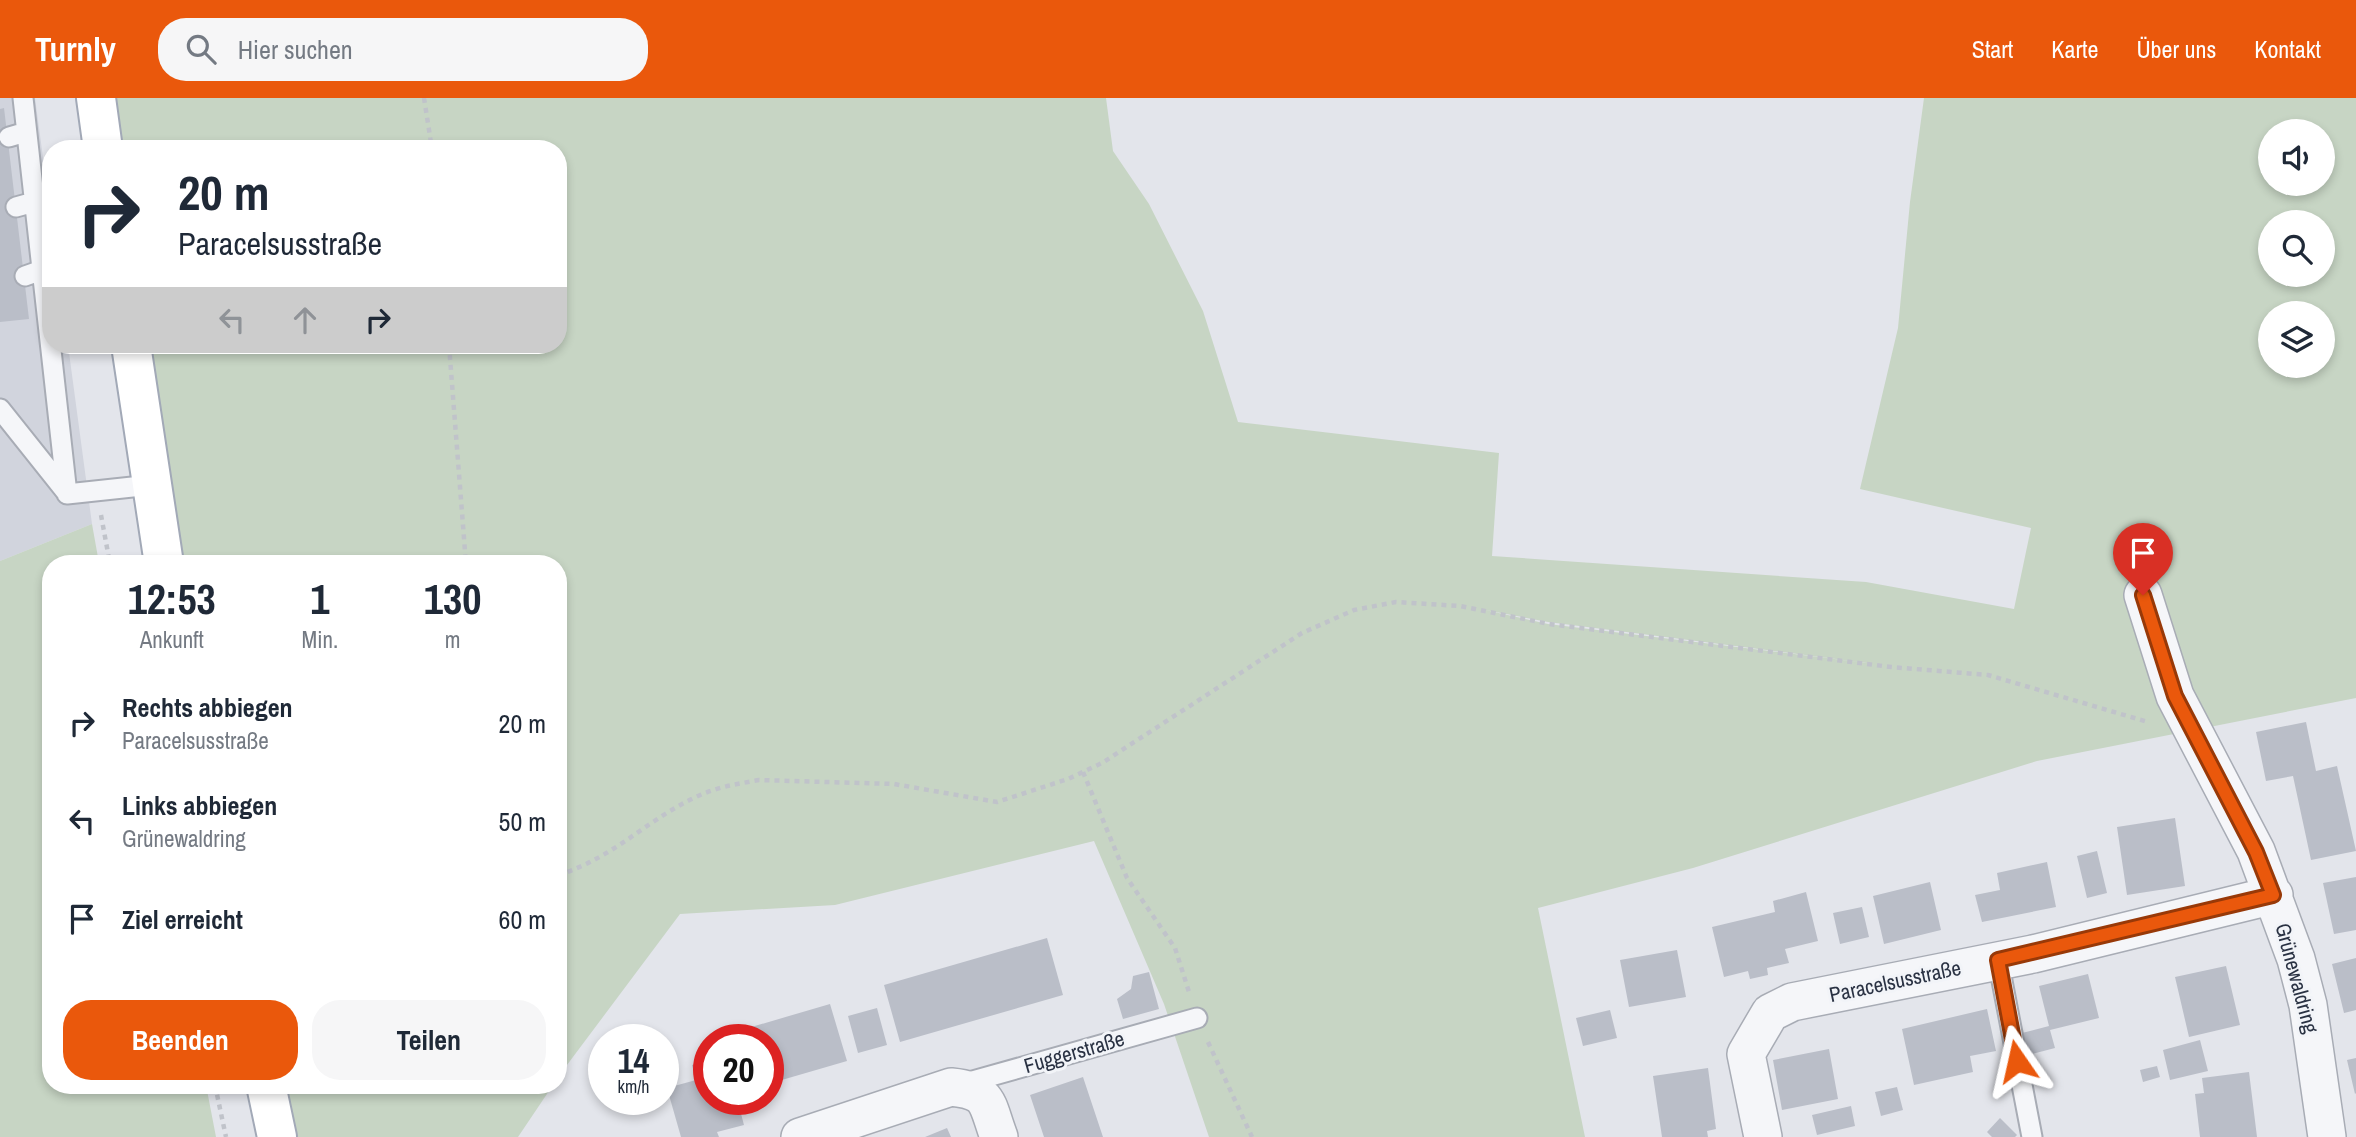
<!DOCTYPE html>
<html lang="de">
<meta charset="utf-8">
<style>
:root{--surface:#fff;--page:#f6f6f7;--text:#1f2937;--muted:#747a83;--accent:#ea580c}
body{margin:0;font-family:"Archivo Narrow",sans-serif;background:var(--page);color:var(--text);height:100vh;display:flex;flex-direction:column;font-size:26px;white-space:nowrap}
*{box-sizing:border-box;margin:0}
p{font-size:23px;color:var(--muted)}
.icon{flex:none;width:38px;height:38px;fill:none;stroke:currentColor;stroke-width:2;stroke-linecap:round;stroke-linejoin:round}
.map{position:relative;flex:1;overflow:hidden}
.sheet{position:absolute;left:42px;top:457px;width:525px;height:539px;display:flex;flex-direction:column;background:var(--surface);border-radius:28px;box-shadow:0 4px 10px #0003}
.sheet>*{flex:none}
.banner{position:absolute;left:42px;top:42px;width:525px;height:214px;border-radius:28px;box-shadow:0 4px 10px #0003;background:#fff;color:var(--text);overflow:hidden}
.controls{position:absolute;left:2258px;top:21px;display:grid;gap:14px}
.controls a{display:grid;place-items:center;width:77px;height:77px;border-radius:50%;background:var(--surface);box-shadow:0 4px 10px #0003;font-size:35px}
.speed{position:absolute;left:588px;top:926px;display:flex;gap:14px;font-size:35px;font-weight:700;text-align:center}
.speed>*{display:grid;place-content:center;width:91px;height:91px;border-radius:50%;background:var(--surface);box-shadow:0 4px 10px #0003;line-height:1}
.speed small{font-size:18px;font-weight:400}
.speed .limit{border:10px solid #d22;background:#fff;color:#111}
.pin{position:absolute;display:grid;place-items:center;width:60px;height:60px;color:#fff;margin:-72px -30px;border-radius:50% 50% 50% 0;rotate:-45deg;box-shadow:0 0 7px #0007}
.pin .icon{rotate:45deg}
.me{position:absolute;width:77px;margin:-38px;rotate:349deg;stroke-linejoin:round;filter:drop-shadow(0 0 5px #0008)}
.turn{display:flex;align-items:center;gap:24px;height:147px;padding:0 21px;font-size:32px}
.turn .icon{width:91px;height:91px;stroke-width:2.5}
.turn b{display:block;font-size:49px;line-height:60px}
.lanes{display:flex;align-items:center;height:66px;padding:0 21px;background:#0003;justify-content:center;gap:35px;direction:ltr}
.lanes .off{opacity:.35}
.eta{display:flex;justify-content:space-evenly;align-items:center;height:119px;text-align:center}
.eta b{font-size:42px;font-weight:800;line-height:49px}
.cta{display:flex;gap:14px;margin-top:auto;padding:14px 21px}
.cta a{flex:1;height:80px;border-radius:28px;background:var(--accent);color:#fff;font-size:28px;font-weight:800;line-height:80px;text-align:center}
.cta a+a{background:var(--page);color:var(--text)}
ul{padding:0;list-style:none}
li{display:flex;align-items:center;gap:21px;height:98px;padding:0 21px}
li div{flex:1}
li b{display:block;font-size:26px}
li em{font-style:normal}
header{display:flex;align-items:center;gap:42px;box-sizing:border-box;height:98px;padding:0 35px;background:var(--accent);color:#fff}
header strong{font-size:33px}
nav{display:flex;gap:38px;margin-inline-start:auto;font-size:24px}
.search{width:490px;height:63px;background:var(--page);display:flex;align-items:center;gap:18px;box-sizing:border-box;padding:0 24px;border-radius:28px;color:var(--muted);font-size:26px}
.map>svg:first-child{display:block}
</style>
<header>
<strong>Turnly</strong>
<div class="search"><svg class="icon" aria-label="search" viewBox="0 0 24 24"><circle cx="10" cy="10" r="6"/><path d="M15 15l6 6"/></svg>Hier suchen</div>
<nav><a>Start</a><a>Karte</a><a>Über uns</a><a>Kontakt</a></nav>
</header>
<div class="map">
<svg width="2356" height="1039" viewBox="0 0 2356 1039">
<rect width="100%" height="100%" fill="#e3e5eb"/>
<!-- built -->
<path fill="#d1d4dd" d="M 0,0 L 35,0 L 51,119 L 51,247 L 68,247 L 92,426 L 0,463 Z"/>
<!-- green -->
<path fill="#c7d5c4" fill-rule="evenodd" d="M 102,0 L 1106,0 L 1113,53 L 1149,106 L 1203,213 L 1238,324 L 1499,355 L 1492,458 L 1866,484 L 2014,511 L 2031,430 L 1860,391 L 1898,230 L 1910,104 L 1924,0 L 2356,0 L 2356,600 L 2037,663 L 1693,770 L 1538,810 L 1585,1039 L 1209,1039 L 1164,906 L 1094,743 L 835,807 L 680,816 L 558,979 L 558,466 L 171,465 L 138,247 L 558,247 L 558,51 L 109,51 ZM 2270,33 L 2322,33 L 2322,86 L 2270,86 ZM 2270,124 L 2322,124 L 2322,177 L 2270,177 ZM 2270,215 L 2322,215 L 2322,268 L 2270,268 ZM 1485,512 L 1548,524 L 1867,565 L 1548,526 Z
M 92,426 L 99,465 L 51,466 L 51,987 L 206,987 L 216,1039 L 0,1039 L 0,463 Z
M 270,987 L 553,987 L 518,1039 L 281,1039 Z"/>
<!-- building -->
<path fill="#babec8" d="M 4,10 L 29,221 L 0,224 L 0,11 Z
M 2306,624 L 2316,673 L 2337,668 L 2356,753 L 2311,762 L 2293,678 L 2266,683 L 2256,634 Z
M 2175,720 L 2185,788 L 2127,797 L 2117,729 Z
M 2097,753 L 2107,795 L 2087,800 L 2077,758 Z
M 2047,764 L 2056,809 L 1982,824 L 1975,797 L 2000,792 L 1997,775 Z
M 2356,779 L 2356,832 L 2334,836 L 2323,785 Z
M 1930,784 L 1941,832 L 1884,846 L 1873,798 Z
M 1806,794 L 1818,843 L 1785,851 L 1789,865 L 1767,870 L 1768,877 L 1750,881 L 1748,873 L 1724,879 L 1712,829 L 1775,814 L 1773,803 Z
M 1862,809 L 1869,839 L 1840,846 L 1833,815 Z
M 1047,840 L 1063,897 L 900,944 L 884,887 Z
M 1677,852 L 1686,899 L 1629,909 L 1620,862 Z
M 2356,860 L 2356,912 L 2344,915 L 2332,866 Z
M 2226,868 L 2240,927 L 2189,939 L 2175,879 Z
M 1149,874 L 1159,911 L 1123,921 L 1117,901 L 1131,891 L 1133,878 Z
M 2088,876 L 2099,920 L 2050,932 L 2055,950 L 2028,957 L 2022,935 L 2049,928 L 2039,888 Z
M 830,906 L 847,963 L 768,986 L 768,942 L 726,942 L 749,934 L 748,930 Z
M 877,910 L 887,947 L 858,955 L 848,918 Z
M 1987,911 L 1996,953 L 1970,958 L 1973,974 L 1914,987 L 1902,931 Z
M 1610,912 L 1617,940 L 1583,948 L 1576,920 Z
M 2200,942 L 2208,973 L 2170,982 L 2163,952 Z
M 1829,951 L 1838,1001 L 1782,1012 L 1773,962 Z
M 2356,960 L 2356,995 L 2355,996 L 2347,962 Z
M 709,962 L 709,1001 L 737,1001 L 744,1027 L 717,1034 L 719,1039 L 681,1039 L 667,990 L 696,982 L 692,967 Z
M 2157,968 L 2160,979 L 2143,984 L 2140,972 Z
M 1708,970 L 1716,1031 L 1707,1033 L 1708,1039 L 1662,1039 L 1653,978 Z
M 2249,974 L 2257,1039 L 2200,1039 L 2195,996 L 2204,995 L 2202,980 Z
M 1083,979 L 1103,1039 L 1044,1039 L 1030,997 Z
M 1897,989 L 1903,1012 L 1881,1018 L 1875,994 Z
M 1851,1008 L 1855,1028 L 1817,1037 L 1812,1017 Z
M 2000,1020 L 2017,1037 L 2015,1039 L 1992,1039 L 1987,1034 Z
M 947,1030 L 951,1039 L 925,1039 Z"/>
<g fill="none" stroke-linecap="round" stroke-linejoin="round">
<!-- service casing -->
<g stroke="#a8acb5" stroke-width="23">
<path id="service" d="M 23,0 L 67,396
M 9,39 L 26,34
M 16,109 L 34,104
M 25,178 L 42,172
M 0,311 L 67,395
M 67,396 L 151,387
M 1998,862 L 2032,1039
M 962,986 L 1197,920"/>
</g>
<!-- minor casing -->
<g stroke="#a8acb5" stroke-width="40">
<path id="minor" d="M 2143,497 L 2175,598 L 2256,753 L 2296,861 L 2308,907 L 2327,1039
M 800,1039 L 951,989 C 991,993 986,1005 999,1039
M 1763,1039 L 1746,956 L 1770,915 L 1792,904 L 2033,856 L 2274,797"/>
</g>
<!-- primary casing -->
<g stroke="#a2a9b7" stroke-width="42">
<path id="primary" d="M 96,0 L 103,51
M 131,247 L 164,466
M 266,987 L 277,1039"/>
</g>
<!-- path -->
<path stroke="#c0c3ca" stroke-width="4.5" stroke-dasharray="5 5" stroke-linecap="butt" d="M 424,0 L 432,51
M 449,247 L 466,466
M 101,417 L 110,466
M 1083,674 L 1127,780 L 1175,850 L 1189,894
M 558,777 C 614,760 646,722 696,699 C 716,689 737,686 759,682 L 894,686 L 997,704 L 1068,681 L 1102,665 L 1302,535 L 1354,512 L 1396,504 L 1460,508 L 1549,526 L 1891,569 L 1988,577 L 2148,624
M 1208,944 L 1252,1039
M 215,987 L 226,1039"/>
<!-- service -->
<use href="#service" stroke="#f5f6f9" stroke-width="19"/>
<!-- minor -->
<use href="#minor" stroke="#f5f6f9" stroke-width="37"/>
<!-- primary -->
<use href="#primary" stroke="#fff" stroke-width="38"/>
</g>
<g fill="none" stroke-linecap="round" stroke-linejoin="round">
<!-- route casing -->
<g stroke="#983908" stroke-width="18">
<path id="route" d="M 2017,963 L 1998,862 L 2273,797 L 2256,754 L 2175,598 L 2143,497"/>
</g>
<!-- route -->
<use href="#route" stroke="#ea580c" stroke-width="12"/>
</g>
<g text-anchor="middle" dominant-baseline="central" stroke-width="6" stroke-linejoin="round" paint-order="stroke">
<!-- street labels -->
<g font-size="21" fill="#2a3243" stroke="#f2f4f8">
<text transform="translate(2297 880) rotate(75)">Grünewaldring</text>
<text transform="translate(1895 883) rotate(-12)">Paracelsusstraße</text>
<text transform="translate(1074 954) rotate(-16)">Fuggerstraße</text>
</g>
</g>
</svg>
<div class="controls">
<a><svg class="icon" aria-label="sound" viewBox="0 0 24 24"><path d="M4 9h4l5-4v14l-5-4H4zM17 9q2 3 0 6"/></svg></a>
<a><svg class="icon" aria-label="search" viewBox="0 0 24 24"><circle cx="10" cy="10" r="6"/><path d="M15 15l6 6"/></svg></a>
<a><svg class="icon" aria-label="layers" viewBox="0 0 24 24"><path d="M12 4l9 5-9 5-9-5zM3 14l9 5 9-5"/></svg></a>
</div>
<div class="speed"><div>14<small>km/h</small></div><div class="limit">20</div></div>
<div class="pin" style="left:2143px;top:497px;background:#d93025"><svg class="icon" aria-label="arrive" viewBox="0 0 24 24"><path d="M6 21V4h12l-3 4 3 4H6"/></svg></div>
<svg class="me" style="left:2017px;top:963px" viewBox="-20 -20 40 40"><path d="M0-17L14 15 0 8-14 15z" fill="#ea580c" stroke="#fff" stroke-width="4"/></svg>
<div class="banner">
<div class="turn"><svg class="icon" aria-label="right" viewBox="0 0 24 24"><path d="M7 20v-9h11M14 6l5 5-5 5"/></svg><div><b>20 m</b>Paracelsusstraße</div></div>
<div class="lanes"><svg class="icon off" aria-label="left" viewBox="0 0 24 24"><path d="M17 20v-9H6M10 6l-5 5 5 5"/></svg><svg class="icon off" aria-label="ahead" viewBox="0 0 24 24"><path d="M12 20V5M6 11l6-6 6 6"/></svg><svg class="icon" aria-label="right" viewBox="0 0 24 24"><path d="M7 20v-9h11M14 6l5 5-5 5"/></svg></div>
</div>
<section class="sheet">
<div class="eta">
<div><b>12:53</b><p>Ankunft</p></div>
<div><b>1</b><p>Min.</p></div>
<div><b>130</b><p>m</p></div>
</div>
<ul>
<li><svg class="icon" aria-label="right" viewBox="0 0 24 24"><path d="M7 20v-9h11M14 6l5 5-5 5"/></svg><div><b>Rechts abbiegen</b><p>Paracelsusstraße</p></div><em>20 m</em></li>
<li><svg class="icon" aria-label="left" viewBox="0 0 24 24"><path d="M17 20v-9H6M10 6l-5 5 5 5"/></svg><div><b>Links abbiegen</b><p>Grünewaldring</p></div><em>50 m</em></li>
<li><svg class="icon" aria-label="arrive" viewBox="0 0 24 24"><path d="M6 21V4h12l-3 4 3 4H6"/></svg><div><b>Ziel erreicht</b></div><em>60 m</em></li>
</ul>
<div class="cta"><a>Beenden</a><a>Teilen</a></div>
</section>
</div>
